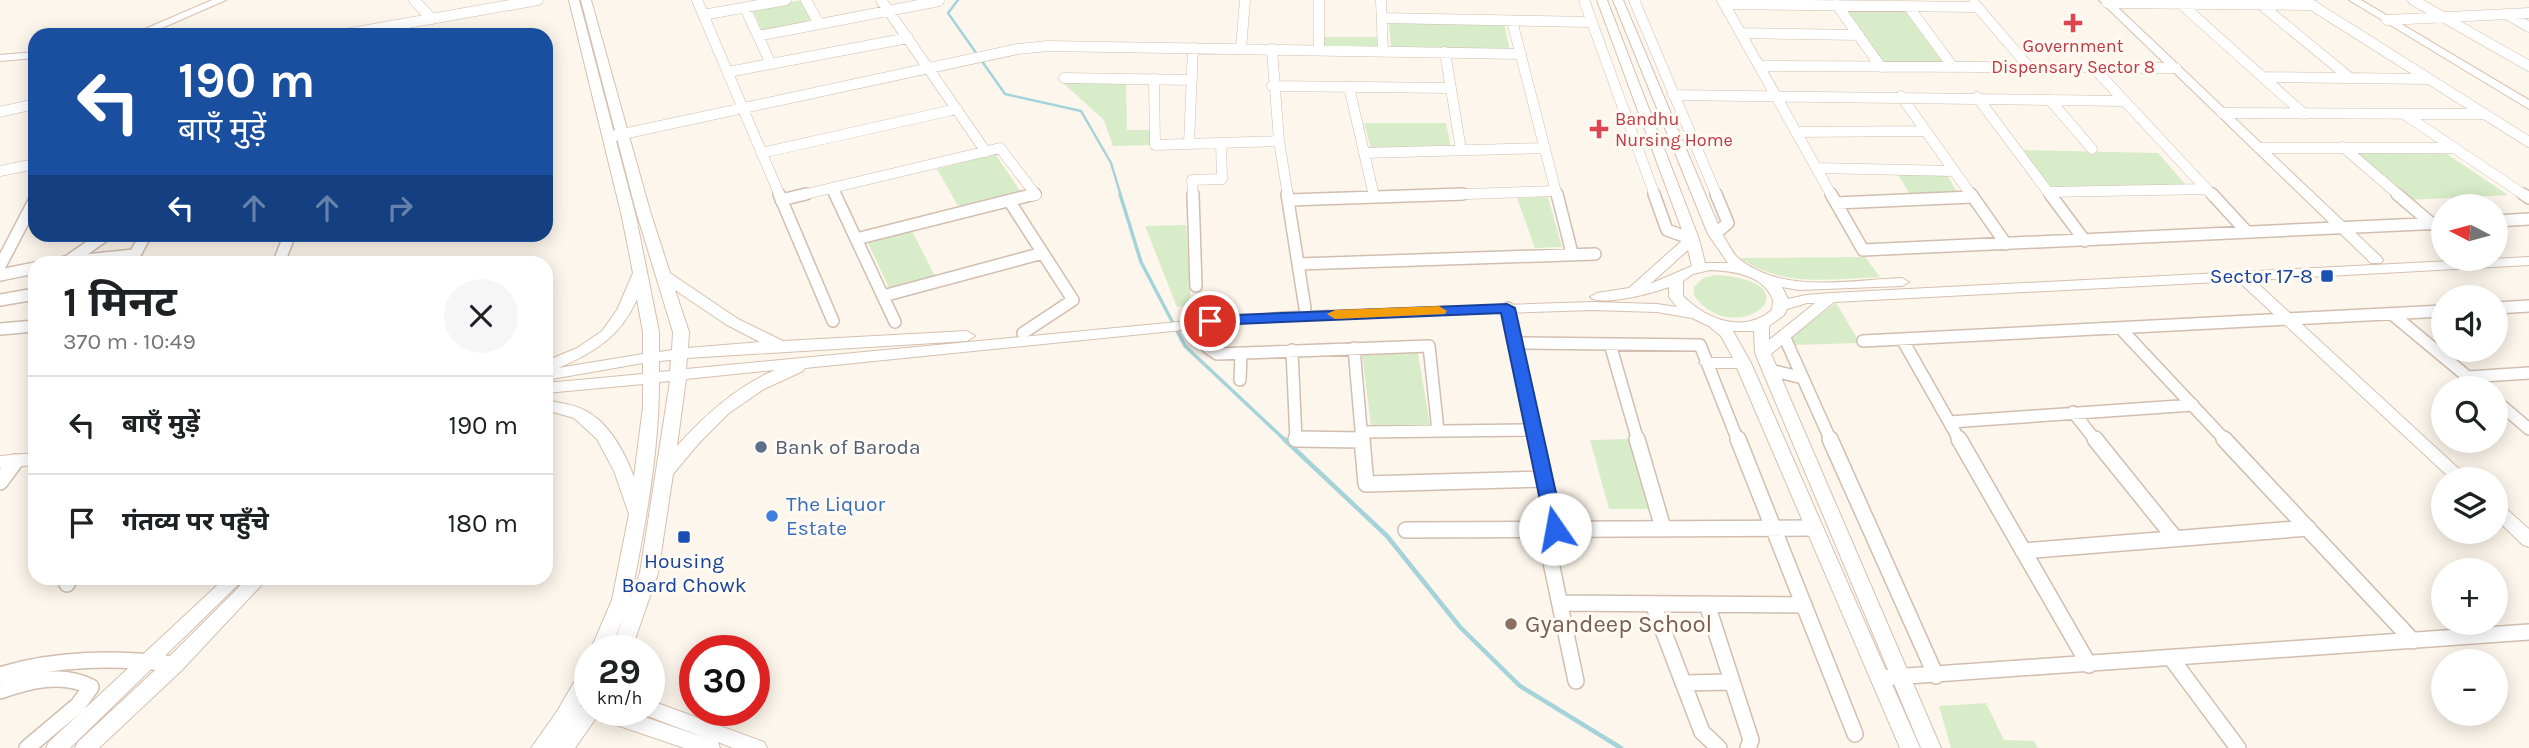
<!DOCTYPE html>
<html lang="hi">
<meta charset="utf-8">
<style>
:root{--surface:#fff;--page:#f6f6f6;--text:#202124;--muted:#757577;--line:#e0e0e0}
body{margin:0;font-family:Karla,"Noto Sans Devanagari",sans-serif;background:var(--page);color:var(--text);height:100vh;display:flex;flex-direction:column;font-size:26px;white-space:nowrap}
*{box-sizing:border-box;margin:0}
p{font-size:23px;color:var(--muted)}
.icon{flex:none;width:38px;height:38px;fill:none;stroke:currentColor;stroke-width:2;stroke-linecap:round;stroke-linejoin:round}
.map{position:relative;flex:1;overflow:hidden}
.sheet{position:absolute;left:28px;top:256px;width:525px;height:329px;display:flex;flex-direction:column;background:var(--surface);border-radius:21px;box-shadow:0 4px 18px #0003}
.sheet>*{flex:none}
.top-card{position:absolute;left:28px;top:28px;width:525px;height:214px;border-radius:21px;box-shadow:0 4px 18px #0003;background:#1a4fa0;color:#fff;overflow:hidden}
.needle{width:46px;rotate:276deg}
.tools{position:absolute;left:2431px;top:194px;display:grid;gap:14px}
.tools a{display:grid;place-items:center;width:77px;height:77px;border-radius:50%;background:var(--surface);box-shadow:0 4px 18px #0003;font-size:35px}
.speed{position:absolute;left:574px;top:635px;display:flex;gap:14px;font-size:35px;font-weight:700;text-align:center}
.speed>*{display:grid;place-content:center;width:91px;height:91px;border-radius:50%;background:var(--surface);box-shadow:0 4px 18px #0003;line-height:1}
.speed small{font-size:18px;font-weight:400}
.speed .limit{border:10px solid #d22;background:#fff;color:#111}
.pin{position:absolute;display:grid;place-items:center;width:60px;height:60px;color:#fff;margin:-30px;border:4px solid #fff;border-radius:50%;box-shadow:0 2px 7px #0007}
.me{position:absolute;width:77px;margin:-38px;rotate:348deg;stroke-linejoin:round;filter:drop-shadow(0 0 5px #0008)}
.turn{display:flex;align-items:center;gap:24px;height:147px;padding:0 35px;font-size:32px}
.turn .icon{width:91px;height:91px;stroke-width:2.5}
.turn b{display:block;font-size:49px;line-height:60px}
.lanes{display:flex;align-items:center;height:66px;padding:0 35px;background:#0003;justify-content:center;gap:35px;direction:ltr}
.lanes .off{opacity:.35}
.round{display:grid;place-items:center;flex:none;width:74px;height:74px;border-radius:37px;background:var(--page)}
.overview{display:flex;align-items:center;justify-content:space-between;height:119px;padding:0 35px}
h1{font-size:42px;font-weight:700;line-height:52px}
ul{padding:0;list-style:none}
li{display:flex;align-items:center;gap:21px;height:98px;padding:0 35px;border-top:2px solid var(--line)}
li div{flex:1}
li b{display:block;font-size:26px}
li em{font-style:normal}
.map>svg:first-child{display:block}
</style>
<div class="map">
<svg width="2529" height="748" viewBox="0 0 2529 748">
<rect width="100%" height="100%" fill="#fdf6ec"/>
<!-- green -->
<path fill="#d8ecc9" d="M 802,0 L 814,23 L 763,33 L 752,8 Z
M 1845,9 L 1904,10 L 1944,64 L 1882,64 Z
M 1389,22 L 1504,24 L 1510,50 L 1391,48 Z
M 1323,37 L 1380,37 L 1381,48 L 1324,48 Z
M 1069,81 L 1126,82 L 1127,130 L 1152,130 L 1152,145 L 1113,146 L 1104,120 L 1063,83 Z
M 1364,123 L 1446,123 L 1451,147 L 1371,149 Z
M 2019,150 L 2158,153 L 2186,185 L 2051,190 Z
M 2352,153 L 2447,154 L 2508,195 L 2407,200 Z
M 995,154 L 1021,192 L 958,206 L 937,169 Z
M 1898,175 L 1947,175 L 1957,192 L 1910,194 Z
M 1548,197 L 1562,247 L 1535,248 L 1517,198 Z
M 1186,225 L 1191,305 L 1177,307 L 1145,226 Z
M 912,231 L 935,276 L 889,288 L 867,241 Z
M 1865,257 L 1880,277 C 1833,279 1782,288 1741,258 Z
M 1716,275 C 1823,282 1733,353 1694,295 L 1694,287 L 1703,278 Z
M 1836,303 L 1860,343 L 1794,345 L 1791,337 Z
M 1418,353 L 1430,425 L 1371,425 L 1362,354 Z
M 1630,439 L 1651,509 L 1609,509 L 1590,440 Z
M 1986,703 L 2004,740 L 2034,741 L 2038,748 L 1951,748 L 1939,706 Z"/>
<g fill="none" stroke-linecap="round" stroke-linejoin="round">
<!-- stream-far2 -->
<path stroke="#a5d3da" stroke-width="2.5" d="M 958,0 L 948,13 L 1005,94 L 1081,111 L 1111,163 L 1121,196"/>
<!-- stream-far1 -->
<path stroke="#a5d3da" stroke-width="3.5" d="M 1120,194 L 1141,262 L 1185,346 L 1286,441"/>
<!-- stream -->
<path stroke="#a5d3da" stroke-width="4.5" d="M 1284,439 L 1387,536 L 1460,627 L 1520,686 L 1621,748"/>
<!-- street-far2 casing -->
<g stroke="#d1beb0" stroke-width="11">
<path id="street-far2" d="M 414,0 L 432,19
M 697,0 L 780,196
M 806,0 L 819,24
M 881,0 L 986,152
M 1319,0 L 1319,49
M 1381,0 L 1383,51
M 1584,0 L 1655,196
M 1634,0 L 1717,196
M 1722,0 L 1832,196
M 2304,0 L 2529,142
M 2413,0 L 2529,66
M 1974,3 L 2029,67
M 2107,3 L 2313,5
M 1724,4 L 1977,7
M 2181,4 L 2304,114
M 2260,4 L 2349,77
M 1837,5 L 1881,67
M 1908,6 L 1953,67
M 745,8 L 771,64
M 703,15 L 786,0
M 2508,15 L 2529,27
M 1382,18 L 1591,22
M 2387,20 L 2529,13
M 1512,21 L 1557,196
M 1741,33 L 1859,35
M 340,35 L 538,0
M 758,36 L 939,1
M 1241,48 L 1245,0
M 1272,49 L 1279,141 L 1288,196
M 1445,52 L 1461,150
M 1759,66 L 2176,68
M 2093,67 L 2213,196
M 728,72 L 908,38
M 2263,77 L 2427,79
M 1064,78 L 1192,80
M 1154,79 L 1155,145 L 1279,141
M 1272,86 L 1451,88
M 1349,87 L 1374,196
M 1673,95 L 2124,101
M 1901,96 L 1972,196
M 1977,97 L 2051,196
M 2050,100 L 2092,149
M 0,112 L 35,104
M 2222,113 L 2485,114
M 2404,114 L 2526,196
M 1796,132 L 1925,131
M 609,137 L 1018,49 L 1048,46 L 1521,54
M 1189,144 L 1193,48
M 2343,147 L 2400,196
M 2259,148 L 2454,148
M 761,153 L 957,109
M 1364,153 L 1545,148
M 1817,168 L 1952,171
M 0,171 L 35,164
M 832,188 L 836,196
M 2048,192 L 2207,189
M 798,196 L 1000,148 L 1036,195 L 1032,196
M 1193,196 L 1192,180 L 1222,179 L 1221,143
M 1411,196 L 1556,191"/>
</g>
<!-- street-far1 casing -->
<g stroke="#d1beb0" stroke-width="14">
<path id="street-far1" d="M 779,194 L 833,321
M 835,194 L 895,322
M 1193,194 L 1196,286
M 1287,194 L 1305,308
M 1373,194 L 1374,197
M 1557,194 L 1572,253
M 1654,194 L 1667,230 L 1692,239
M 1831,194 L 1863,250 L 2443,223
M 1971,194 L 2006,244
M 2050,194 L 2085,241
M 2212,194 L 2247,232
M 2397,194 L 2432,224
M 2523,194 L 2529,198
M 781,200 L 806,194
M 1289,200 L 1463,194
M 1010,202 L 1073,300 L 1023,333
M 1836,203 L 1972,197
M 2496,221 L 2529,219
M 1715,234 L 1728,223 L 1716,194
M 856,239 L 1035,194
M 65,262 L 134,255
M 67,262 L 107,234
M 131,262 L 146,234
M 279,262 L 290,234
M 1299,264 L 1595,254
M 0,266 L 35,199
M 0,275 L 35,268
M 883,296 L 1043,253
M 0,300 L 35,294
M 1508,308 L 1536,441
M 2496,308 L 2529,306
M 2392,314 L 2481,388
M 0,329 L 35,326
M 2121,329 L 2226,441
M 1784,336 L 1831,441
M 1209,337 L 1207,347 L 1217,354 L 1429,346 L 1438,431
M 1902,339 L 1960,441
M 1863,341 L 2443,311
M 1515,343 L 1700,345 L 1738,441
M 1610,344 L 1638,441
M 1354,348 L 1362,441
M 1292,350 L 1296,440 L 1362,440
M 1770,370 L 1803,378
M 2468,377 L 2529,373
M 1240,380 L 1241,353
M 2496,401 L 2529,429
M 2073,412 L 2096,441
M 1950,422 L 2193,405
M 1361,432 L 1534,430"/>
</g>
<!-- street casing -->
<g stroke="#d1beb0" stroke-width="18">
<path id="street" d="M 1296,439 L 1362,440
M 1362,439 L 1366,484 L 1544,479
M 1536,439 L 1555,529
M 1637,439 L 1663,528
M 1738,439 L 1855,734
M 1830,439 L 1936,676
M 1959,439 L 2089,665
M 2095,439 L 2174,537
M 2224,439 L 2413,641
M 0,482 L 15,462
M 1544,529 L 1576,681
M 1406,530 L 1812,528
M 2023,551 L 2308,528
M 67,584 L 70,578
M 1560,603 L 1804,605
M 1653,604 L 1702,732 L 1719,748
M 1707,604 L 1751,740 L 1748,748
M 2171,658 L 2238,748
M 0,675 C 58,657 115,658 175,664
M 1879,678 L 2529,632
M 1683,683 L 1732,682
M 0,691 C 29,681 62,672 91,687 L 78,705 L 27,748"/>
</g>
<!-- secondary casing -->
<g stroke="#d6c0b0" stroke-width="2">
<path id="secondary" d="M 212,0 L 226,0 L 146,35 L 131,35 Z
M 569,0 L 579,0 L 636,217 L 659,332 L 659,352 L 672,350 L 673,332 L 636,211 L 581,0 L 591,0 L 650,211 L 670,273 L 738,319 L 783,341 L 967,331 L 975,336 L 967,341 L 687,358 L 686,369 L 1283,312 L 1592,302 L 1657,304 L 1677,307 L 1669,297 L 1669,287 C 1653,293 1601,307 1590,297 L 1597,293 L 1629,288 L 1685,238 L 1597,0 L 1607,0 L 1699,239 L 1705,263 L 1728,263 L 1708,234 L 1613,0 L 1623,0 L 1722,234 C 1727,241 1731,251 1737,257 C 1781,295 1849,280 1902,278 L 1909,282 L 1902,286 L 1799,290 L 1782,287 L 1788,299 L 1806,295 L 1831,293 L 2529,257 L 2529,265 L 2254,280 L 2471,480 L 2452,480 L 2238,281 L 1834,302 L 1771,354 L 1941,748 L 1921,748 L 1755,353 L 1754,331 L 1733,331 L 1751,363 L 1920,748 L 1900,748 L 1737,368 L 1707,368 L 1699,363 L 1707,358 L 1733,358 L 1721,336 L 1709,326 L 1692,318 L 1657,312 L 1592,310 L 1283,320 L 805,368 L 803,371 L 764,389 L 729,413 L 699,443 L 673,474 L 658,573 L 631,651 L 611,651 L 624,615 L 610,651 L 590,651 L 612,600 L 629,514 L 614,471 L 597,439 L 574,418 L 546,410 L 546,400 C 559,403 573,404 584,410 C 609,422 625,453 634,477 L 643,407 L 643,384 L 546,393 L 546,383 L 643,374 L 643,363 L 546,380 L 546,361 L 577,348 L 602,331 L 617,310 L 633,273 L 622,217 ZM 1688,250 L 1692,266 L 1650,284 ZM 1710,270 C 1734,271 1764,275 1773,300 L 1772,310 C 1744,334 1707,320 1683,296 L 1683,281 L 1693,274 ZM 675,290 L 727,325 L 760,342 L 688,348 L 689,332 ZM 637,299 L 643,332 L 643,354 L 558,368 C 594,353 621,336 637,299 ZM 1807,303 L 1815,303 L 1769,340 L 1769,326 L 1784,315 L 1787,309 ZM 671,360 L 670,371 L 659,372 L 659,361 ZM 775,370 C 737,386 705,415 677,446 L 686,379 ZM 670,381 L 640,573 L 631,597 C 645,526 659,454 659,382 Z
M 2099,0 L 2110,0 L 2381,257 L 2383,260 L 2381,263 L 2371,263 Z
M 2349,0 L 2361,0 L 2529,100 L 2529,109 Z
M 35,52 L 35,58 L 0,61 L 0,55 Z
M 35,453 L 35,465 L 0,468 L 0,456 Z
M 2496,503 L 2502,505 L 2529,529 L 2529,547 L 2523,545 L 2496,519 Z
M 225,578 L 245,578 L 70,748 L 46,748 L 49,742 Z
M 248,578 L 268,578 L 182,670 L 99,748 L 75,748 L 78,742 L 168,658 Z
M 590,665 L 590,691 L 580,707 L 590,702 L 590,710 L 624,710 L 706,738 L 642,714 L 640,710 L 649,710 L 649,700 L 764,742 L 767,748 L 733,748 L 718,742 L 720,748 L 684,748 L 596,718 L 575,748 L 531,748 L 556,713 L 583,667 Z"/>
</g>
<!-- street-far2 -->
<use href="#street-far2" stroke="#fff" stroke-width="10"/>
<!-- street-far1 -->
<use href="#street-far1" stroke="#fff" stroke-width="11"/>
<!-- street -->
<use href="#street" stroke="#fff" stroke-width="15"/>
<!-- secondary -->
<use href="#secondary" fill="#fff" fill-rule="evenodd"/>
</g>
<!-- route -->
<path fill="#2563eb" stroke="#184099" stroke-width="2" d="M 1507,304 L 1515,308 L 1564,529 L 1555,535 L 1546,529 L 1501,313 L 1210,325 L 1203,321 L 1210,316 Z"/>
<!-- slow -->
<path fill="#f59e0b" d="M 1439,306 L 1447,311 L 1445,314 L 1335,319 L 1327,314 L 1335,310 Z"/>
<!-- markers -->
<g fill="#e0444e" stroke="#fffaf3" stroke-width="2.5">
<path d="M2069.5 12.5h7v7h7v7h-7v7h-7v-7h-7v-7h7z"/>
<path d="M1595.5 118.5h7v7h7v7h-7v7h-7v-7h-7v-7h7z"/>
</g>
<g fill="#1a4fb4" stroke="#fffaf3" stroke-width="2.5">
<rect x="2320" y="269" width="14" height="14" rx="3.5"/>
<rect x="677" y="530" width="14" height="14" rx="3.5"/>
</g>
<circle fill="#5c6f8a" stroke="#fffaf3" stroke-width="2.5" cx="761" cy="447" r="7"/>
<circle fill="#3f7fe0" stroke="#fffaf3" stroke-width="2.5" cx="772" cy="516" r="7"/>
<circle fill="#8d6e63" stroke="#fffaf3" stroke-width="2.5" cx="1511" cy="624" r="7"/>
<g text-anchor="middle" dominant-baseline="central" stroke-width="6" stroke-linejoin="round" paint-order="stroke">
<!-- far-health labels -->
<g font-size="18" fill="#be3a42" stroke="#fffaf3">
<text x="2073" y="46">Government<tspan x="2073" dy="21">Dispensary Sector 8</tspan></text>
<text x="1615" y="119" text-anchor="start">Bandhu<tspan x="1615" dy="21">Nursing Home</tspan></text>
</g>
<!-- transit labels -->
<g font-size="21" fill="#164399" stroke="#fffaf3" text-anchor="end">
<text x="2313" y="276">Sector 17-8</text>
<text x="684" y="561" text-anchor="middle">Housing<tspan x="684" dy="24">Board Chowk</tspan></text>
</g>
<!-- service labels -->
<g font-size="21" fill="#4e5e75" stroke="#fffaf3" text-anchor="start">
<text x="775" y="447">Bank of Baroda</text>
</g>
<!-- shop labels -->
<g font-size="21" fill="#366cbe" stroke="#fffaf3" text-anchor="start">
<text x="786" y="504">The Liquor<tspan x="786" dy="24">Estate</tspan></text>
</g>
<!-- near-education labels -->
<g font-size="24" fill="#785e54" stroke="#fffaf3" text-anchor="start">
<text x="1525" y="624">Gyandeep School</text>
</g>
</g>
</svg>
<div class="tools">
<a><svg class="needle" viewBox="-14 -14 28 28"><path d="M0-13l5 13h-10z" fill="#e53935"/><path d="M0 13l5-13h-10z" fill="#757577"/></svg></a>
<a><svg class="icon" aria-label="sound" viewBox="0 0 24 24"><path d="M4 9h4l5-4v14l-5-4H4zM17 9q2 3 0 6"/></svg></a>
<a><svg class="icon" aria-label="search" viewBox="0 0 24 24"><circle cx="10" cy="10" r="6"/><path d="M15 15l6 6"/></svg></a>
<a><svg class="icon" aria-label="layers" viewBox="0 0 24 24"><path d="M12 4l9 5-9 5-9-5zM3 14l9 5 9-5"/></svg></a>
<a>+</a>
<a>−</a>
</div>
<div class="speed"><div>29<small>km/h</small></div><div class="limit">30</div></div>
<div class="pin" style="left:1210px;top:321px;background:#d93025"><svg class="icon" aria-label="arrive" viewBox="0 0 24 24"><path d="M6 21V4h12l-3 4 3 4H6"/></svg></div>
<svg class="me" style="left:1555px;top:529px" viewBox="-20 -20 40 40"><circle r="19" fill="#fff"/><path d="M0-13L10 11 0 6-10 11z" fill="#2563eb"/></svg>
<div class="top-card">
<div class="turn"><svg class="icon" aria-label="left" viewBox="0 0 24 24"><path d="M17 20v-9H6M10 6l-5 5 5 5"/></svg><div><b>190 m</b>बाएँ मुड़ें</div></div>
<div class="lanes"><svg class="icon" aria-label="left" viewBox="0 0 24 24"><path d="M17 20v-9H6M10 6l-5 5 5 5"/></svg><svg class="icon off" aria-label="ahead" viewBox="0 0 24 24"><path d="M12 20V5M6 11l6-6 6 6"/></svg><svg class="icon off" aria-label="ahead" viewBox="0 0 24 24"><path d="M12 20V5M6 11l6-6 6 6"/></svg><svg class="icon off" aria-label="right" viewBox="0 0 24 24"><path d="M7 20v-9h11M14 6l5 5-5 5"/></svg></div>
</div>
<section class="sheet">
<div class="overview"><div><h1>1 मिनट</h1><p>370 m · 10:49</p></div><a class="round"><svg class="icon" aria-label="close" viewBox="0 0 24 24"><path d="M6 6l12 12M18 6L6 18"/></svg></a></div>
<ul>
<li><svg class="icon" aria-label="left" viewBox="0 0 24 24"><path d="M17 20v-9H6M10 6l-5 5 5 5"/></svg><div><b>बाएँ मुड़ें</b></div><em>190 m</em></li>
<li><svg class="icon" aria-label="arrive" viewBox="0 0 24 24"><path d="M6 21V4h12l-3 4 3 4H6"/></svg><div><b>गंतव्य पर पहुँचे</b></div><em>180 m</em></li>
</ul>
</section>
</div>
